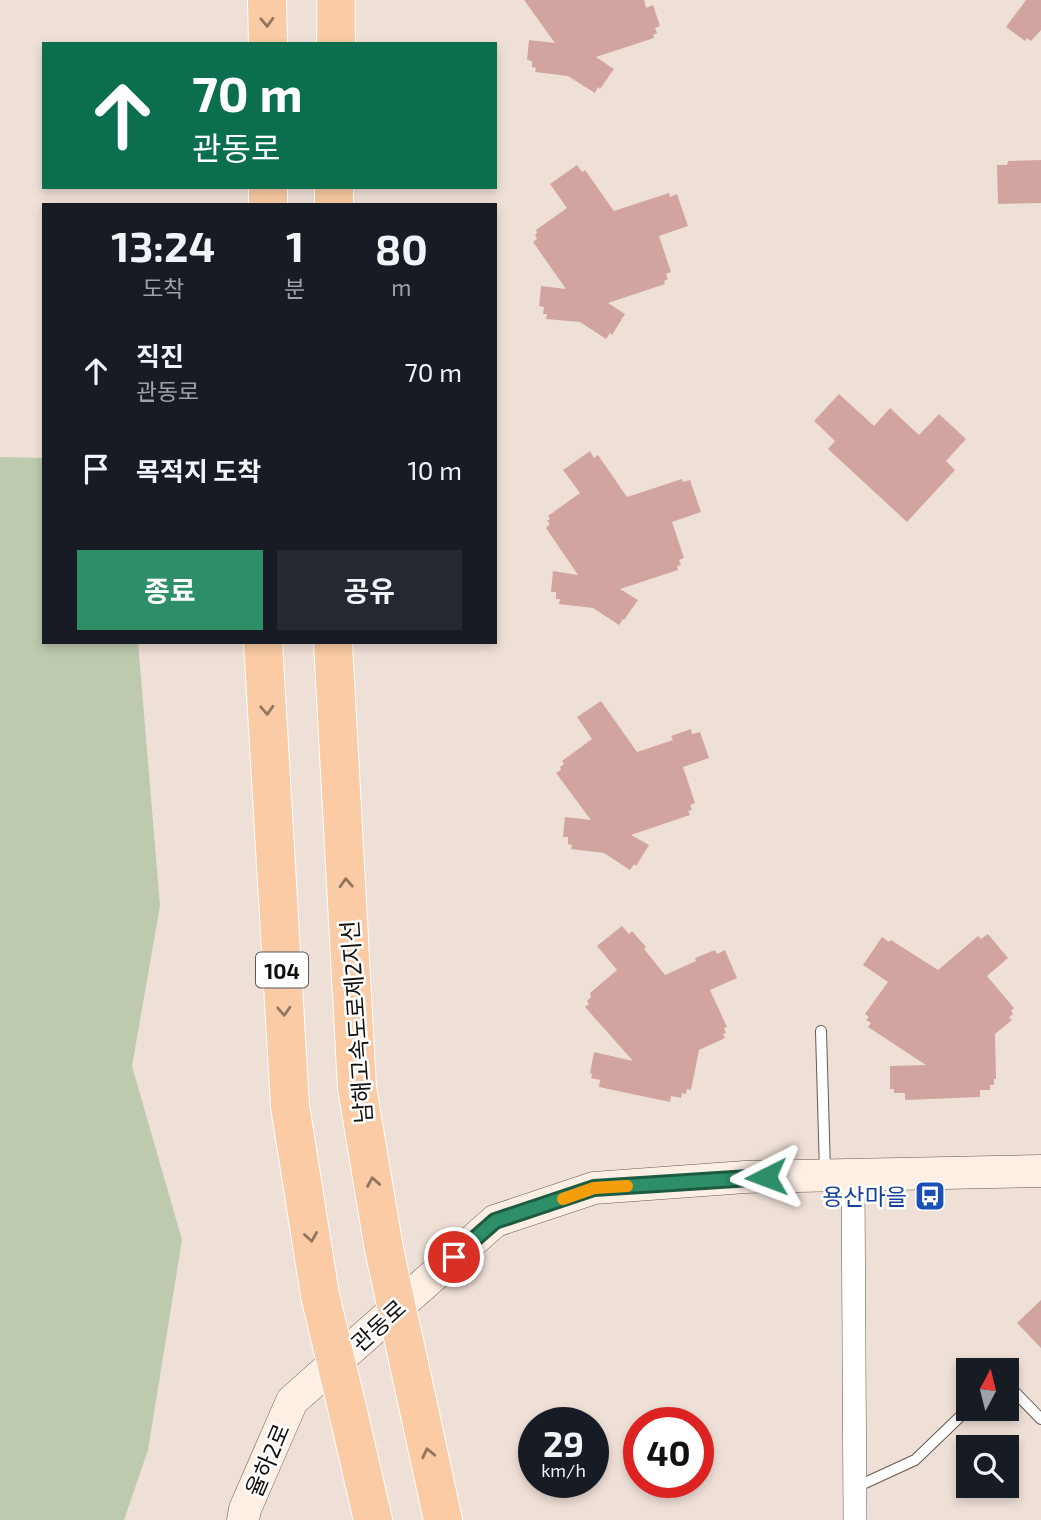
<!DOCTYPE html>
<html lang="ko">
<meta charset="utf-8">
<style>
:root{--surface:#171b24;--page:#242831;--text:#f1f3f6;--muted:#9ea1a6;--accent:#2d8e67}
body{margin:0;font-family:"Exo 2","Noto Sans KR",sans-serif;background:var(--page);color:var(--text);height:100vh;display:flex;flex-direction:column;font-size:26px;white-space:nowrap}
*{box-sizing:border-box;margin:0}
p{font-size:23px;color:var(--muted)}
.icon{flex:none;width:38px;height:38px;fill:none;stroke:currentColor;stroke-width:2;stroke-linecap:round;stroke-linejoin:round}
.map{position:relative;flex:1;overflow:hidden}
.sheet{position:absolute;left:42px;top:203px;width:455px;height:441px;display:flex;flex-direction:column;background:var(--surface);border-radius:0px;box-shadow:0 4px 10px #0003}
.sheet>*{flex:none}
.banner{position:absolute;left:42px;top:42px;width:455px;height:147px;border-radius:0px;box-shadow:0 4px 10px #0003;background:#0b6e4f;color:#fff;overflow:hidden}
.needle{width:46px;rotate:7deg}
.buttons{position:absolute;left:956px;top:1358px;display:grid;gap:14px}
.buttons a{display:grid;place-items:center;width:63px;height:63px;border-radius:0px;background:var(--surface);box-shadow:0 4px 10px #0003;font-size:35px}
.speed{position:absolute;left:518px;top:1407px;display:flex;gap:14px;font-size:35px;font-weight:700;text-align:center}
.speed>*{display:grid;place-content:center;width:91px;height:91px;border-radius:50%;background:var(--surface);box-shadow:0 4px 10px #0003;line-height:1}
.speed small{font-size:18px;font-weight:400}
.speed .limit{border:10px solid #d22;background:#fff;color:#111}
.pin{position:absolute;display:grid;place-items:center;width:60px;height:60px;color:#fff;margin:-30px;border:4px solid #fff;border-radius:50%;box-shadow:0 2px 7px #0007}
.me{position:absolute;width:77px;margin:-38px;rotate:267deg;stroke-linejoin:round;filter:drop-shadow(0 0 5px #0008)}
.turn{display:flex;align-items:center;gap:24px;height:147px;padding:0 35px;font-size:32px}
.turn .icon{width:91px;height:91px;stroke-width:2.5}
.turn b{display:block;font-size:49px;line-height:60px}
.eta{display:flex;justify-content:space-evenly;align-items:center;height:119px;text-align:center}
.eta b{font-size:42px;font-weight:700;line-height:49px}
.action{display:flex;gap:14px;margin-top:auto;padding:14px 35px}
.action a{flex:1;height:80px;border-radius:0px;background:var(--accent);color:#fff;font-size:28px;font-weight:700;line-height:80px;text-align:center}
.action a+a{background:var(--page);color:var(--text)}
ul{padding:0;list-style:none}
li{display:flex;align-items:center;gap:21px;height:98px;padding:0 35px}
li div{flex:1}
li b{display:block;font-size:26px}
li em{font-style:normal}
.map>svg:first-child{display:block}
</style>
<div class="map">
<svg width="1041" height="1520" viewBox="0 0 1041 1520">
<rect width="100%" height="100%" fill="#efe0d7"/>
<!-- green -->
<path fill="#bdcaae" d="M 0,457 L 44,458 L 44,642 L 138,642 L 160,906 L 132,1066 L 182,1240 L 148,1450 L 124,1520 L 0,1520 Z"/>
<!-- building -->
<path fill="#d2a49f" d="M 524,0 L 644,0 L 646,8 L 653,5 L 660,26 L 655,28 L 657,33 L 653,35 L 654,38 L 596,57 L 614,69 L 600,89 L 598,87 L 595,93 L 568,76 L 535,72 L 536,68 L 532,67 L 532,61 L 527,60 L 529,40 L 555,43 Z
M 1026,0 L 1041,0 L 1041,30 L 1031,41 L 1027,38 L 1025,41 L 1006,27 Z
M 1041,160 L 1041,203 L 998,204 L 997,165 L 1007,165 L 1008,161 Z
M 577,165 L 582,172 L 585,170 L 614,211 L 669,193 L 670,197 L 677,194 L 688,226 L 659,236 L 671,272 L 666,274 L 668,279 L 664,281 L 665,284 L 608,303 L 625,314 L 612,335 L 610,333 L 606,339 L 580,322 L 546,319 L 547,314 L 543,314 L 544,307 L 539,306 L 541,286 L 566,289 L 533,242 L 537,239 L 535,235 L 537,233 L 536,230 L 567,208 L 550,184 Z
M 839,394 L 874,426 L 890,408 L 919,435 L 939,414 L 966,439 L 946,461 L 955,470 L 907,522 L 828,449 L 835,441 L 814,421 Z
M 590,451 L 594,458 L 598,455 L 627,497 L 682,479 L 683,482 L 690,480 L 701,512 L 672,522 L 684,558 L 679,560 L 681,565 L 677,566 L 678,570 L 620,589 L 638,600 L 624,620 L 623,619 L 619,625 L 593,608 L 559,604 L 560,599 L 556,599 L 556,592 L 551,592 L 553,571 L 578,575 L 546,528 L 550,524 L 547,521 L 550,519 L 548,516 L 580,493 L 563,470 Z
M 601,701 L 637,752 L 673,740 L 671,736 L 691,729 L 692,734 L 700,732 L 709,758 L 683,767 L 695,803 L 690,805 L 692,810 L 688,811 L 690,815 L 631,835 L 649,845 L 636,866 L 634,864 L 630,870 L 604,853 L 571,849 L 572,845 L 568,844 L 568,837 L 563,837 L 565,817 L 591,820 L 556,773 L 561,770 L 560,767 L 564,764 L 562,761 L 592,739 L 577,717 Z
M 622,926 L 629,934 L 632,931 L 646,947 L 644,949 L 665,975 L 696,961 L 695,958 L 715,950 L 717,954 L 725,950 L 737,978 L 710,990 L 727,1027 L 724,1028 L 726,1033 L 723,1034 L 725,1038 L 699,1050 L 691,1090 L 687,1089 L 686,1094 L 682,1093 L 681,1098 L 671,1096 L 670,1102 L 599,1087 L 600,1080 L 591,1078 L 592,1074 L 590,1073 L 594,1052 L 633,1061 L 585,1007 L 589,1004 L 587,1001 L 591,997 L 590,993 L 617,970 L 597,946 Z
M 988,934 L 1008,958 L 987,976 L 1014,1008 L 1011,1011 L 1013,1014 L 1009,1017 L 1012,1020 L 995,1034 L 996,1079 L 994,1079 L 994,1085 L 990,1085 L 990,1090 L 980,1090 L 980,1097 L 905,1100 L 905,1093 L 894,1093 L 894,1089 L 890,1089 L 890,1066 L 926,1065 L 868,1027 L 871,1023 L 866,1020 L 869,1017 L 865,1014 L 888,982 L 863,965 L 882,937 L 889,942 L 891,940 L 938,970 L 978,936 L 981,939 Z
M 1041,1300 L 1041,1348 L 1017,1323 Z"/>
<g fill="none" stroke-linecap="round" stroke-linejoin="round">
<!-- lane casing -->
<g stroke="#655950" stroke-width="12">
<path id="lane" d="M 821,1031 L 825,1172
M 1006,1383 L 1041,1419
M 854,1488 L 915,1460 L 968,1409"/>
</g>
<!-- street casing -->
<g stroke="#655950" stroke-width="24">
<path id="street" d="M 853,1176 L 855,1520"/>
</g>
<!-- secondary casing -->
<g stroke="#655950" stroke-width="33">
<path id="secondary" d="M 243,1520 L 245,1509 L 292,1401 L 495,1221 L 594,1188 L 745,1177 L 1041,1171"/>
</g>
<!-- highway casing -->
<g stroke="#fff" stroke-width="40">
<path id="highway" d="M 267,0 L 268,44
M 336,44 L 336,0
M 268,205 L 268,187
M 334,205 L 334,187
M 263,642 L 290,1106 L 320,1295
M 333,642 L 357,1088 L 384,1249
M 409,1364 L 443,1520
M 348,1412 L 373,1520"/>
</g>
<!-- lane -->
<use href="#lane" stroke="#fff" stroke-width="10"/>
<!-- street -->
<use href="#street" stroke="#fff" stroke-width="23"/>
<!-- secondary -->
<use href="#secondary" stroke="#feefe4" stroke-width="32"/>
<!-- highway -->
<use href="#highway" stroke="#facba4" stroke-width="38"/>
<!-- highway-bridge casing -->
<g stroke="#fff" stroke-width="40" stroke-linecap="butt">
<path id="highway-bridge" d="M 384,1249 L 409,1364
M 320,1295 L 348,1412"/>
</g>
<!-- highway-bridge -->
<use href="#highway-bridge" stroke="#facba4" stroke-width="38"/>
</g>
<!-- one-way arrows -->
<defs><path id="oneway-chevron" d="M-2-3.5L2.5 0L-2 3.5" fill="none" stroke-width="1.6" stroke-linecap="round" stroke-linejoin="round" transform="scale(1.75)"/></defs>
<g stroke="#92765f">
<use href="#oneway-chevron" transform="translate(267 22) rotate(88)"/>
<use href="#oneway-chevron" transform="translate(267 710) rotate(87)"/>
<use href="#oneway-chevron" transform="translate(346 883) rotate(-93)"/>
<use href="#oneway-chevron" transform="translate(284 1011) rotate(87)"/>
<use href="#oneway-chevron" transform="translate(373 1182) rotate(-100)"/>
<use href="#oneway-chevron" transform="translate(311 1237) rotate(81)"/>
<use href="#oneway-chevron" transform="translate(428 1453) rotate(-102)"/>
</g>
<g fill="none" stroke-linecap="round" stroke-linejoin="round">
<!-- route casing -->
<g stroke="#1d5c43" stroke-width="18">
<path id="route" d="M 454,1257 L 495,1221 L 594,1188 L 766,1177"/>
</g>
<!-- route -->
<use href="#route" stroke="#2d8e67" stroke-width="12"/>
<!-- slow -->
<path stroke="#f59e0b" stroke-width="12" d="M 563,1199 L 594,1188 L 627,1186"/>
</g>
<!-- icons -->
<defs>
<g id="bus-square" transform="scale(1.575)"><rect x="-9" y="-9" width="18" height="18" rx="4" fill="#1a4fb4" stroke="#fff"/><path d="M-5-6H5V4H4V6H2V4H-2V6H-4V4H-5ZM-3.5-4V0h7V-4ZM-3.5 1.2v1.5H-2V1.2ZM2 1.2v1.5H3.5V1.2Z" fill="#fff"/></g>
</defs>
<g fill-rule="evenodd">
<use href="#bus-square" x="930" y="1196"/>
</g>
<g text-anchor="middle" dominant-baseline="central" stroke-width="5" stroke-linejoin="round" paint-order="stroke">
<!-- shield labels -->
<rect fill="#fff" stroke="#5a5754" stroke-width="2" x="256" y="952.5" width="52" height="35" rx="5"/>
<g font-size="21" font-weight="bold" fill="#130f0b">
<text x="282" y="970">104</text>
</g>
<!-- street labels -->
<g font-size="23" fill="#130f0b" stroke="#fff">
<text transform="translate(356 1022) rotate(-94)">남해고속도로제2지선</text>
<text transform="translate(378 1325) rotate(-42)">관동로</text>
<text transform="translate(267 1460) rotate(-67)">율하2로</text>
</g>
<!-- transit labels -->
<g font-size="23" fill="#164399" stroke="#fff" text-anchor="end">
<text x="907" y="1196">용산마을</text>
</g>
</g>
</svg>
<div class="buttons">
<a><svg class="needle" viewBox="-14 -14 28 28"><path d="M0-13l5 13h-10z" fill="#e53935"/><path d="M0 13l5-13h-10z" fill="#9ea1a6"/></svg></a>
<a><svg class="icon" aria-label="search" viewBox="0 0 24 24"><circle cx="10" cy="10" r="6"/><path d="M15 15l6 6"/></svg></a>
</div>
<div class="speed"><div>29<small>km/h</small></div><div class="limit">40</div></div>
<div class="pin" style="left:454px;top:1257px;background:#d93025"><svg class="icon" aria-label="arrive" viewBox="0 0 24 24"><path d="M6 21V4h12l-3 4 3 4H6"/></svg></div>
<svg class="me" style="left:766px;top:1177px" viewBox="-20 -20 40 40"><path d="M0-17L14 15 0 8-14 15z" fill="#2d8e67" stroke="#fff" stroke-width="4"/></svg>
<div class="banner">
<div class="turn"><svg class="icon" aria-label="ahead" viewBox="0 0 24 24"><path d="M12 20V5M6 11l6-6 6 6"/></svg><div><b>70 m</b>관동로</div></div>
</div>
<section class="sheet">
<div class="eta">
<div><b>13:24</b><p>도착</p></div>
<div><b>1</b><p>분</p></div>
<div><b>80</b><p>m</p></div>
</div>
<ul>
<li><svg class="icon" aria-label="ahead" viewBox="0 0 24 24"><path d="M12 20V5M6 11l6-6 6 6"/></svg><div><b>직진</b><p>관동로</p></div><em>70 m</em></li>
<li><svg class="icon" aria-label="arrive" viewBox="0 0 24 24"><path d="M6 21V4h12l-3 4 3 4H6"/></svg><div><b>목적지 도착</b></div><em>10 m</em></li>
</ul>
<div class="action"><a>종료</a><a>공유</a></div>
</section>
</div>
